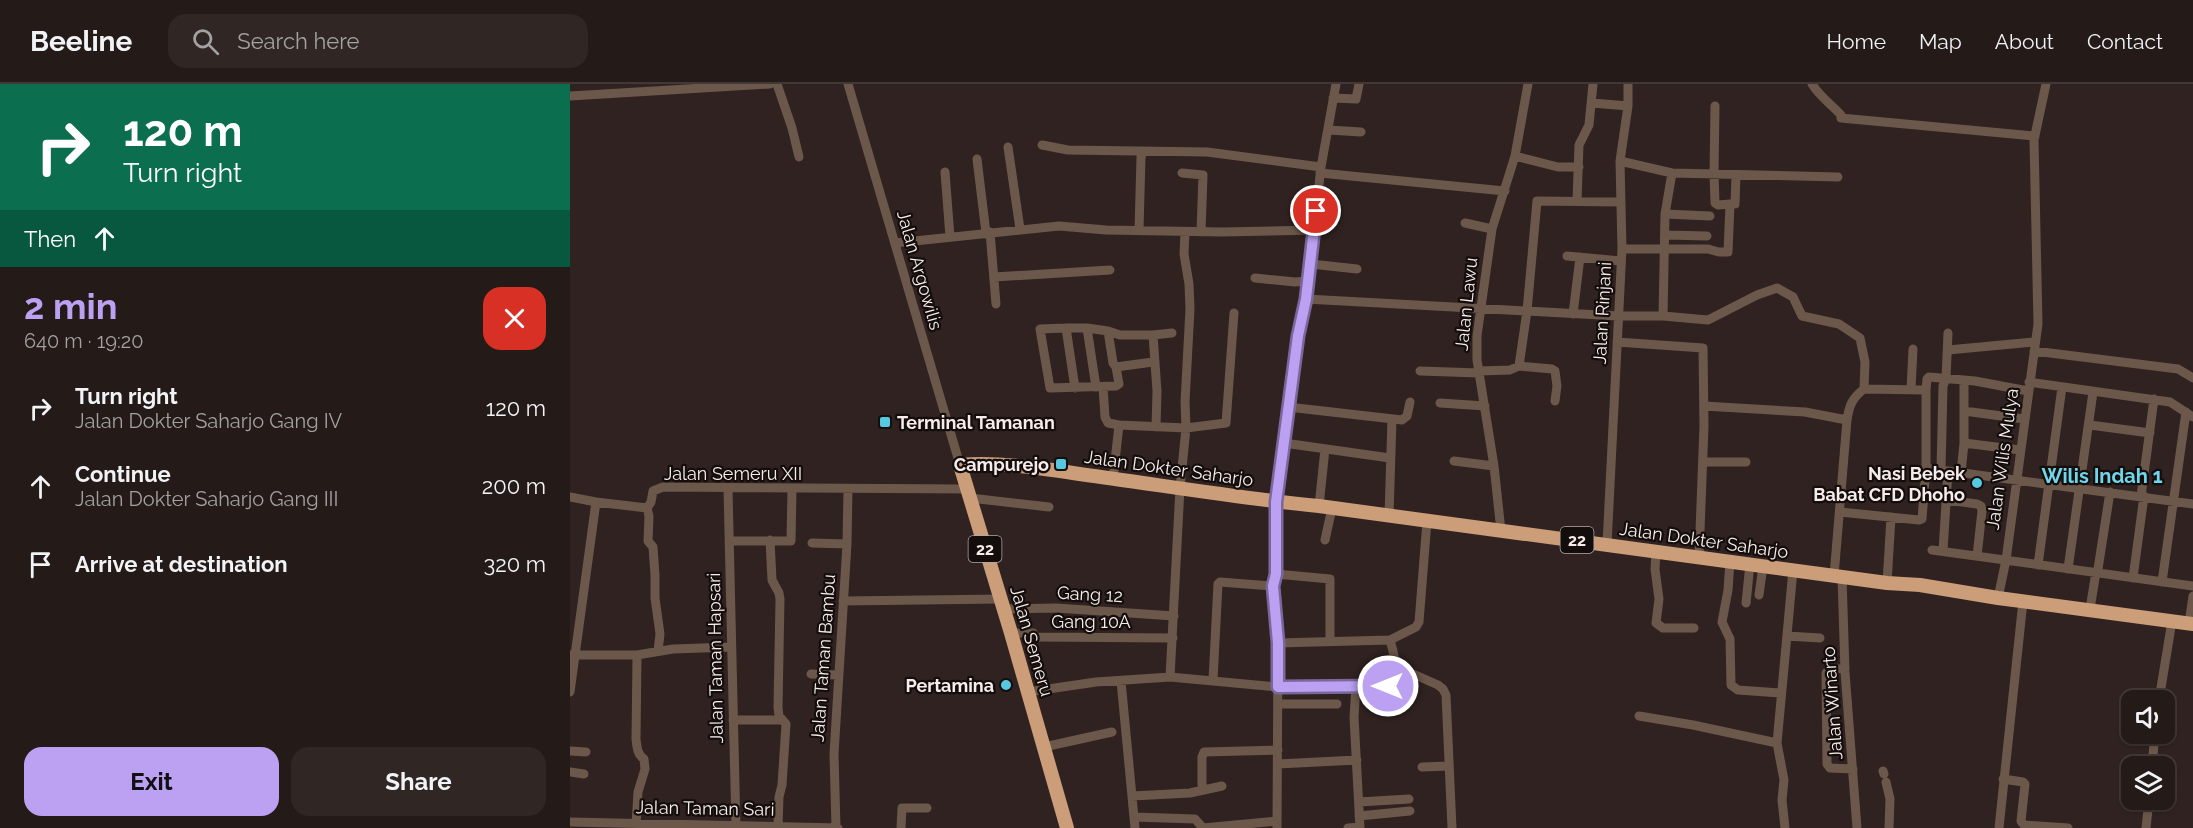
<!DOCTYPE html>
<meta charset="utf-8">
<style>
:root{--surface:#241a18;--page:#302725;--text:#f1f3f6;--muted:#a3a1a2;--line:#413837;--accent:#bca0f2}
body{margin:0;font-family:Raleway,sans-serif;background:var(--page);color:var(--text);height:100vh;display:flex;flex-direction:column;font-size:22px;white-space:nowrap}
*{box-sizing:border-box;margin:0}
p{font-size:20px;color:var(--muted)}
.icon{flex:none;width:33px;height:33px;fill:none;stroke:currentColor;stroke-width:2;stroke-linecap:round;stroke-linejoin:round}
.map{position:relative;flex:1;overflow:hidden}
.sheet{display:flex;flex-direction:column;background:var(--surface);width:570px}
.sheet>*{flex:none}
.top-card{background:#0b6e4f;color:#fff;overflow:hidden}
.tools{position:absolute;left:1551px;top:606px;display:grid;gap:12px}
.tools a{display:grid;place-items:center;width:54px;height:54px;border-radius:12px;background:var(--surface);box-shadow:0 2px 4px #0004,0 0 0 2px var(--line);font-size:30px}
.pin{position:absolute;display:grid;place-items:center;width:51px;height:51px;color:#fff;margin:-26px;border:3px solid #fff;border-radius:50%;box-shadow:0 2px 6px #0007}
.me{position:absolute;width:66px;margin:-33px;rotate:270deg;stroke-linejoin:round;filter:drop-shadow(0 0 4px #0008)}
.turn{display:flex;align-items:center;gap:21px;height:126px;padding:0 24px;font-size:27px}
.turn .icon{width:78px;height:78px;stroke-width:2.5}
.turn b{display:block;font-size:42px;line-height:51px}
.then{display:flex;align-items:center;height:57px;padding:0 24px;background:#0003;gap:12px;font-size:22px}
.round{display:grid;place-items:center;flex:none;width:63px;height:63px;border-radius:18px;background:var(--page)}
.overview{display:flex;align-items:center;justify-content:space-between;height:102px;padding:0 24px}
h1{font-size:36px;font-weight:700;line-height:45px;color:var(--accent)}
.cta{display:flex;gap:12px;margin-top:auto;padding:12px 24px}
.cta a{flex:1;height:69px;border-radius:18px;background:var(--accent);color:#111;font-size:24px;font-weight:700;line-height:69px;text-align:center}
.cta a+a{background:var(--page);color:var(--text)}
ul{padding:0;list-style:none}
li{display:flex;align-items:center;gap:18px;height:78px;padding:0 24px}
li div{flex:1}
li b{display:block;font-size:22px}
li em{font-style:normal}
header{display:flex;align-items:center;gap:36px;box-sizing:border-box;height:84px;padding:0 30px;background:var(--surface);border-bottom:2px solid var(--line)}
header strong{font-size:28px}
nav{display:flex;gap:33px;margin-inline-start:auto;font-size:21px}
.search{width:420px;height:54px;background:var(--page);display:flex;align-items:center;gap:15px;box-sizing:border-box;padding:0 21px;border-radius:18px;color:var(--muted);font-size:22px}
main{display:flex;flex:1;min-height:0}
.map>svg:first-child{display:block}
</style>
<header>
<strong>Beeline</strong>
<div class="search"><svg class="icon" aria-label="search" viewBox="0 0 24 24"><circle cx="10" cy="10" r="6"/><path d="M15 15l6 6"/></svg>Search here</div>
<nav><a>Home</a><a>Map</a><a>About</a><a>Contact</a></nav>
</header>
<main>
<section class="sheet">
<div class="top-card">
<div class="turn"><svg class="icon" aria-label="right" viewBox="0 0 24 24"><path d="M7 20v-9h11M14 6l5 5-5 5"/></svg><div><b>120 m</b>Turn right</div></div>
<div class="then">Then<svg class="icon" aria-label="ahead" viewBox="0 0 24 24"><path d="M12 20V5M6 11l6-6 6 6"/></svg></div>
</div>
<div class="overview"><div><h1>2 min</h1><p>640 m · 19:20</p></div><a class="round" style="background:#d93025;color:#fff"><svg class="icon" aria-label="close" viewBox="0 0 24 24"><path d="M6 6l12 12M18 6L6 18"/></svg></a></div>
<ul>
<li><svg class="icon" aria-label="right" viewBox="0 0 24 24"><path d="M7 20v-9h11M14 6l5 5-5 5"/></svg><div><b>Turn right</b><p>Jalan Dokter Saharjo Gang IV</p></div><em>120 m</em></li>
<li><svg class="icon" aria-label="ahead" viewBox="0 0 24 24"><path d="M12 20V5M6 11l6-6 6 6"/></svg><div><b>Continue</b><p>Jalan Dokter Saharjo Gang III</p></div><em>200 m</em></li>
<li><svg class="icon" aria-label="arrive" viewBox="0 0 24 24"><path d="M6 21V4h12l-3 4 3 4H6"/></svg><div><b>Arrive at destination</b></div><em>320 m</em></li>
</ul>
<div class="cta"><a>Exit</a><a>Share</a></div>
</section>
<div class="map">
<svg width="1623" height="744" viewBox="0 0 1623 744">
<rect width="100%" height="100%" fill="#302220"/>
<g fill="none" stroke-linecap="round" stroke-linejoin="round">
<!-- minor -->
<path stroke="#6b584a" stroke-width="9" d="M 207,0 L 222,44 L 229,73
M 278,0 L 390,381
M 1242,0 C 1250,13 1261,20 1271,31 L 1271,34 L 1465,52
M 0,12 L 200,0
M 763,14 L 786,15 L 789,0
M 1022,19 L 1058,22
M 759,46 L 791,48
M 472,61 L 498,66 L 637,68 L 751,83
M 438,63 L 450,145
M 945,72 L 988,83 L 1009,83
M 407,75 L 416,149
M 1050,77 L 1102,89 L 1268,93
M 375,88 L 380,153
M 612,89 L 633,91 L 631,148
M 750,89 L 935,107
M 1007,117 L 1009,61 L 1019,41 L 1023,0
M 1051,118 L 967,117 L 957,227 L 1048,232 L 1093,232 L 1095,130 L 1102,89
M 1160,120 L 1165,120 L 1166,91
M 1095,130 L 1140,132
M 895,139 L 922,145
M 569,146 L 571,73 L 573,68
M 420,148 L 426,220
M 1096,151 L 1137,152
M 325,159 L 489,142 L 536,146 L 652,148 L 745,146
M 1052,165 L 1138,165 L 1149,168 L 1158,168 L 1160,120 L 1148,121 L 1145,119 L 1144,90 L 1145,22
M 997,172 L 1051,177
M 741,180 L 787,185
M 424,193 L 540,186
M 685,194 L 725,198 L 739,197
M 736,215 L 957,227 L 949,282 L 982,285 L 985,287 L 987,302 L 985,317
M 1003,230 L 1010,173
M 1093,232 L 1138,236 L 1187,211 L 1207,204 L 1223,213 L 1232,232 L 1269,240 L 1290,254 L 1295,278 L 1294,305 C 1282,314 1279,322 1277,336 L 1264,492
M 496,244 L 470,245 L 480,304 L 546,302 L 549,300 L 546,283
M 538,247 L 543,279 L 546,283 L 583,278
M 583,251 L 602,249
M 1047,258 L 1133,264 L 1134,342 L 1129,473
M 1378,266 L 1464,258
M 1464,267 L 1608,285 L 1623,294
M 850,287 L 909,289
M 909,287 L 940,286 L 949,282
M 1459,298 L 1600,318 L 1623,333
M 526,303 L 517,244 L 538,247 L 550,251 L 583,251 L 587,307 L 586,343
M 533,303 L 535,333 L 538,339 L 549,341
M 505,304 L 496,244 L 517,244
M 1341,305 L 1343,265
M 1356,306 L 1357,295 L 1359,293 L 1405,297 L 1458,307
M 870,319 L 915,322
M 1134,322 L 1235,328 L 1277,336
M 718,323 L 832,336 L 837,332 L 840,318
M 1394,327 L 1454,335
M 1520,341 L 1580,349
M 714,359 L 820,374
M 1394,359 L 1450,366
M 884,377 L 924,382
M 1133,378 L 1176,378
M 1356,384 L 1623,420
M 1371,386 L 1373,302 L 1376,294 L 1378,249
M 1391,389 L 1394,359 L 1394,297
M 543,395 L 549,341 L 616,344 L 656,339 L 664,229
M 158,405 L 166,744
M 1571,412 L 1584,315
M 0,413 L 26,418
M 400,414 L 479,423
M 1377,416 L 1407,420 L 1411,422 L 1412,427 L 1407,472
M 749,422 L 755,365
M 77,424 L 79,432 L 78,457 L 83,463 L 85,491 L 85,514 L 90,550 L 88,567
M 1270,428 L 1349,436 L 1352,435 L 1356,384 L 1356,306 L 1294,305
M 819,432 L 822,335
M 931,447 L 924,382 L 907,276 L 907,252 L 922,145 L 945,72 L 958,0
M 200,456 L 202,496 L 209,509 L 210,515 L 208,623 L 209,632 L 216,640 L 212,701 L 209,713 L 208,742
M 755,456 L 762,424
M 159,457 L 221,457 L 222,405
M 242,459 L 277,460
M 1037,460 L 1052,165 L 1050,77 L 1058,22 L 1058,0
M 1362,466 L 1623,502
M 1086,467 L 1085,485 L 1089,515 L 1086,539 L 1093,544 L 1124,544
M 1373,467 L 1378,387
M 1160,477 L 1158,506 L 1152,538 L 1160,555 L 1161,601 L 1168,606 L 1211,609
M 1468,481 L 1492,303
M 1498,485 L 1523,308
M 706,490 L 760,495 L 760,556
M 1272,493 L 1275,588 L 1287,744
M 1563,494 L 1574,412
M 1592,498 L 1616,328
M 1317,499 L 1321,433
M 1189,511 L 1193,482
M 1428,514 L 1436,476 L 1468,240 L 1464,56 L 1476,0
M 273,517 L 431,515
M 1176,519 L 1180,480
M 434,525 L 486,524 L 604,532
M 1520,525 L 1526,488 L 1528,485 L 1540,408
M 1619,540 L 1623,512
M 441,549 L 463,549 L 464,553 L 603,554
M 1217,552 L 1250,554
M 708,559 L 820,556 L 846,543 L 849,538 L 857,437
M 0,571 L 67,571 L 103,565 L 161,563
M 825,582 L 868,601 L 873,605 L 876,611 L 882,744
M 1275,584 L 1259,586 L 1256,589 L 1257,680 L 1260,684 L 1283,685
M 241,590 L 268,591
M 600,593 L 610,404 L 616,344 L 615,318 L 620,225 L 619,200 L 614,170 L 615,148
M 643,596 L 648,500 L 650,498 L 703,502
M 551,597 L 565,744
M 786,602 L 784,633 L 790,744
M 0,608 L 26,418 L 77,424 L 81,418 L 83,407 L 93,403 L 397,405
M 458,608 L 526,598 L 600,593 L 708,603 L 818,602 C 831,592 824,570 820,556
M 1589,616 L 1602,537
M 708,620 L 767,620
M 1069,632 L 1123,641 L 1207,659
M 163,636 L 211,636
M 474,663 L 542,648
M 0,667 L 16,668
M 708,680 L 787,676
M 1582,682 L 1585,650
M 852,683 L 879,682
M 1313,687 L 1314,690
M 0,688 L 14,690
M 1433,695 L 1453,698 L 1455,700 L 1451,737 L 1454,741 L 1498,744
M 1316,698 L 1320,715 L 1319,744
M 632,706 L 632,673 L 634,668 L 708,666
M 562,712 L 620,709 L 652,702
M 789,718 L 839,715
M 789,732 L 840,727
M 564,733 L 625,735 L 633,744 L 707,737
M 0,738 L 268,744
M 66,740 L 68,708 L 75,685 L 74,675 C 67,670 67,663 66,655 L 67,571
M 266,744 L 264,670 L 277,460 L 278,405
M 331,744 L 332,724 L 357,724
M 707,744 L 708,559 L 703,502 L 706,490 L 706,418 L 728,252 L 736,215 L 751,83 L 766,0
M 778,744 L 790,743
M 1215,744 L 1212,716 L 1214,696 L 1207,659 L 1223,486
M 1429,744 L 1453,517
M 1576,744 L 1579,716"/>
<!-- highway -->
<path stroke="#cb9d78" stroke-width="14" d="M 497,744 L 441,549 L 390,381 C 435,377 486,387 531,393 C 603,403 676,415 749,422 L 1317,499 L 1350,501 L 1428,514 L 1623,540"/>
</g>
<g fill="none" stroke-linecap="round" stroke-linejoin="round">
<!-- route casing -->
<g stroke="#7a689d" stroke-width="15">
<path id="route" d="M 746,127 L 736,215 L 728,252 L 706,418 L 706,490 L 703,502 L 708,559 L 708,603 L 818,602"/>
</g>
<!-- route -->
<use href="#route" stroke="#bca0f2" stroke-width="10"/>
</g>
<!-- markers -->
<g fill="#56c9e0" stroke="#130d0c" stroke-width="2">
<rect x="309" y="332" width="12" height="12" rx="3"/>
<rect x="485" y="374" width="12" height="12" rx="3"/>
<circle cx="1407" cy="399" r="6"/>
<circle cx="436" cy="601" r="6"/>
</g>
<g text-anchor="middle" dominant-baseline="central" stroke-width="4.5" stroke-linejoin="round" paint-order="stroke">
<!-- shield labels -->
<g fill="#130d0c" stroke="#b2a9a8" stroke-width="1.5">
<rect x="990.5" y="443" width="33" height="26" rx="4.5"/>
<rect x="398.5" y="452" width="33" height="26" rx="4.5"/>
</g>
<g font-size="16" font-weight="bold" fill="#f6eceb">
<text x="1007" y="456">22</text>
<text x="415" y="465">22</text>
</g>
<!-- street labels -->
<g font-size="18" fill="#f6eceb" stroke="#130d0c">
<text transform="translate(350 186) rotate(74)">Jalan Argowilis</text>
<text transform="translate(896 220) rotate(-84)">Jalan Lawu</text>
<text transform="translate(1032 229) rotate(-87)">Jalan Rinjani</text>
<text transform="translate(1432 375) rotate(-82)">Jalan Wilis Mulya</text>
<text transform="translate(599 384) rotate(8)">Jalan Dokter Saharjo</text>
<text x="163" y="389">Jalan Semeru XII</text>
<text transform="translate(1134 456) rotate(8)">Jalan Dokter Saharjo</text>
<text transform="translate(520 510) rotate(3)">Gang 12</text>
<text x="521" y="537">Gang 10A</text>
<text transform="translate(462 557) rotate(74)">Jalan Semeru</text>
<text transform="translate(145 574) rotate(-91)">Jalan Taman Hapsari</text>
<text transform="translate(253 574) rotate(-86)">Jalan Taman Bambu</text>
<text transform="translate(1262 619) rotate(-94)">Jalan Winarto</text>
<text transform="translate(135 724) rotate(1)">Jalan Taman Sari</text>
</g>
<!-- poi labels -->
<g font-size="18" font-weight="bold" fill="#f6eceb" stroke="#130d0c" text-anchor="end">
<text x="327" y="338" text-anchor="start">Terminal Tamanan</text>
<text x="479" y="380">Campurejo</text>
<text x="1395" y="389">Nasi Bebek<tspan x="1395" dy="21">Babat CFD Dhoho</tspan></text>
<text x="424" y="601">Pertamina</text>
</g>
<!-- neighbourhood labels -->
<g font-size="20" font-weight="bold" fill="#6fd6eb" stroke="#130d0c">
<text x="1532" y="392">Wilis Indah 1</text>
</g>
</g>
</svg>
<div class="tools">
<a><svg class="icon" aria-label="sound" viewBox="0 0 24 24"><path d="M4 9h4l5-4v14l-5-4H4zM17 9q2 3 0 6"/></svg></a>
<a><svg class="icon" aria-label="layers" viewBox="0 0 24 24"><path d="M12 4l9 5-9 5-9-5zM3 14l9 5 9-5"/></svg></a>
</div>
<div class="pin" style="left:746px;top:127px;background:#d93025"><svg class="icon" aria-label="arrive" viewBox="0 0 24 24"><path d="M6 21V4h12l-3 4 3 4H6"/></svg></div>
<svg class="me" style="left:818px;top:602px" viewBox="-20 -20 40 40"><circle r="17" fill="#bca0f2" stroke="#fff" stroke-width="3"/><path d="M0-11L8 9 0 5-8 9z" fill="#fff"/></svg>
</div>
</main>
